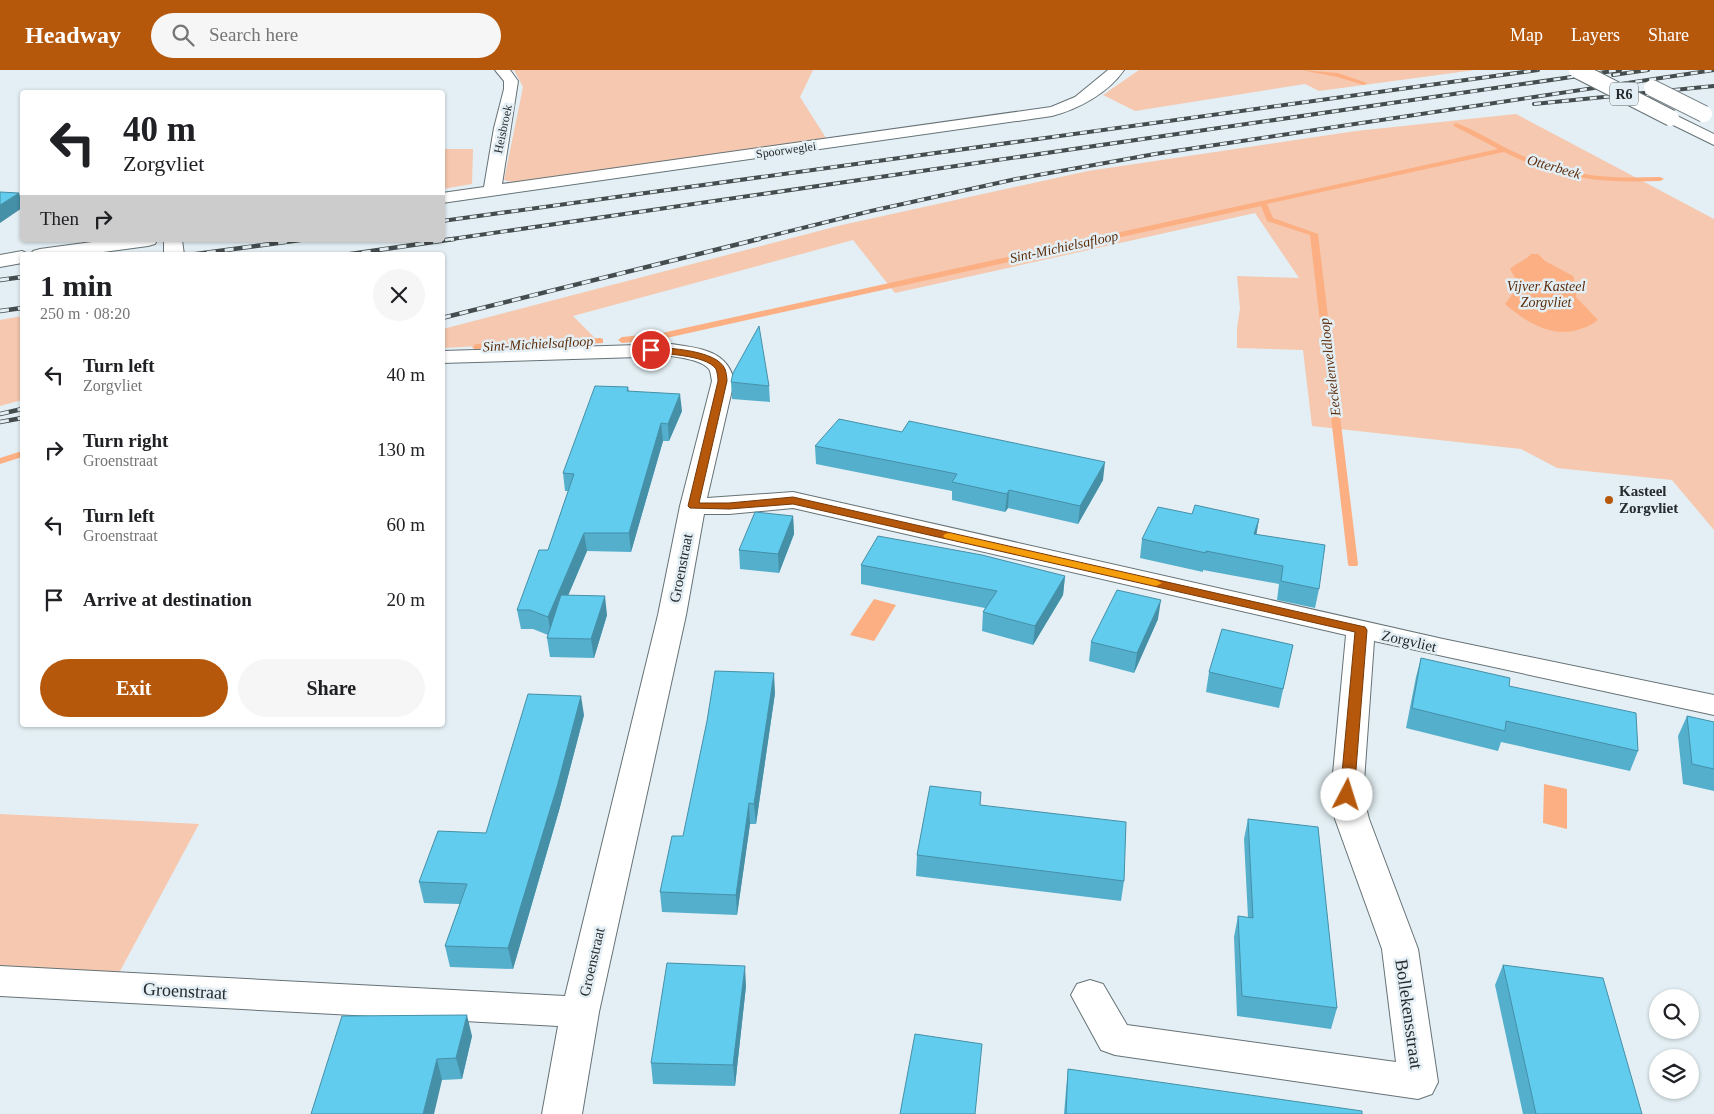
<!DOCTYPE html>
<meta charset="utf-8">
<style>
:root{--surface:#fff;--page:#f6f6f6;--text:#202124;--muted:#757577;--accent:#b6580c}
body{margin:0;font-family:"Times New Roman",serif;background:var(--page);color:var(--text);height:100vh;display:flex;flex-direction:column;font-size:19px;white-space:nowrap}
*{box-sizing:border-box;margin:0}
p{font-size:16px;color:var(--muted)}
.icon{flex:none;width:28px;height:28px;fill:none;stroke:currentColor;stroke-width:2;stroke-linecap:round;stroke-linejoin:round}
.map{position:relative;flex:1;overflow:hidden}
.sheet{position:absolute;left:20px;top:182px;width:425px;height:475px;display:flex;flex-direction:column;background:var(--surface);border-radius:5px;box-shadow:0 1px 4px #0004}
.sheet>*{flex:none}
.hud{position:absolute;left:20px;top:20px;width:425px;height:152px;border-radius:5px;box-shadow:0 1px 4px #0004;background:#fff;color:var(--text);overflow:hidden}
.controls{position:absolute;left:1649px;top:919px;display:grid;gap:10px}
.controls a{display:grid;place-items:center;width:50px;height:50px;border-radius:50%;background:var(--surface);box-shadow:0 1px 4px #0004;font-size:25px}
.pin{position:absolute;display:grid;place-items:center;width:42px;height:42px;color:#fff;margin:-21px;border:2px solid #fff;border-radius:50%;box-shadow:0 1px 5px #0007}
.me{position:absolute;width:55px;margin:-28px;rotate:5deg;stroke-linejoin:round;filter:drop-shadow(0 0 4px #0008)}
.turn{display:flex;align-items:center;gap:18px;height:105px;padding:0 20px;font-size:22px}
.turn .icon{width:65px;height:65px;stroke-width:2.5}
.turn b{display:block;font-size:35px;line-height:42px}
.then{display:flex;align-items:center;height:48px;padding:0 20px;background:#0003;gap:10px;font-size:19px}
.round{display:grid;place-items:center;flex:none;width:52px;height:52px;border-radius:26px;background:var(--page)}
.headline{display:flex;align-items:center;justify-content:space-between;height:85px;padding:0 20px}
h1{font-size:30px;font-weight:700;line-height:38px}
.primary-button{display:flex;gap:10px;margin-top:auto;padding:10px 20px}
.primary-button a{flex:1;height:58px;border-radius:30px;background:var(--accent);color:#fff;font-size:20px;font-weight:700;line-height:58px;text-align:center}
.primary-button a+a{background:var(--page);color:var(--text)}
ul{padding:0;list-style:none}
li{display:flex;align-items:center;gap:15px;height:75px;padding:0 20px}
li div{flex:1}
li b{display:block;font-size:19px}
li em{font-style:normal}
header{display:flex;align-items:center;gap:30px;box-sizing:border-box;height:70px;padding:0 25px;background:var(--accent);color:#fff}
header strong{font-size:24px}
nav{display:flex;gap:28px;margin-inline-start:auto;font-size:18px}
.search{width:350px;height:45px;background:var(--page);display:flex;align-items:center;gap:12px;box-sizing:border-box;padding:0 18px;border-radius:28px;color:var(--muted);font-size:19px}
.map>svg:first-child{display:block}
</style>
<header>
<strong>Headway</strong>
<div class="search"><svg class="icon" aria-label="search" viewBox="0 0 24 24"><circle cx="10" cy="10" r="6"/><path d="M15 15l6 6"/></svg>Search here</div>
<nav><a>Map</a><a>Layers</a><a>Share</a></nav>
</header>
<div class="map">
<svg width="1714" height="1044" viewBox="0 0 1714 1044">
<rect width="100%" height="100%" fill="#e3eff4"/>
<!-- green -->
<path fill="#f5c8af" d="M 514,0 L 813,0 L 800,27 L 826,68 L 520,114 L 504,110 L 523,17 Z
M 1139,0 L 1475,0 L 1319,21 L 1305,14 L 1135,41 L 1103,25 Z
M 1516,44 L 1714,149 L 1714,460 L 1672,410 L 1557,398 L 1521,379 L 1312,356 L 1303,280 L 1237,278 L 1237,258 L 1240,239 L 1237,206 L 1299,208 L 1255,143 L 895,223 L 853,170 L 573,246 L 597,270 L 443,278 L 443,259 L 842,155 L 1088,101 L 1356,61 Z
M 443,79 L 473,79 L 472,114 L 443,119 Z
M 22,246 L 22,330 L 0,336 L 0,250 Z
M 0,744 L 199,754 L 119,903 L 0,896 Z"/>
<!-- water -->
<path fill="#fcaf82" d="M 1531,184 L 1538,184 L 1545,191 L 1573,206 L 1577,219 L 1576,227 L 1598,250 C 1564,274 1533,258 1505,234 L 1519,215 L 1510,199 C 1516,193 1525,191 1531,184 Z
M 874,529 L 896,535 L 874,571 L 850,565 Z
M 1544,714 L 1567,719 L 1567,759 L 1543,753 Z"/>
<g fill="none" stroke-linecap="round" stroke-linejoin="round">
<!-- stream -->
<path fill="#fcaf82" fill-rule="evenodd" d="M 1301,0 L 1338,3 L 1367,13 L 1364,15 L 1337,7 Z
M 1456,53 C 1476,60 1495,73 1514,82 C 1566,106 1604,109 1660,107 L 1664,109 L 1660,111 C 1600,113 1558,109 1504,82 L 1267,134 L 1273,148 L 1318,164 L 1358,494 L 1357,496 L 1349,496 L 1348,494 L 1310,165 L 1267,151 L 1261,136 L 662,269 L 622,273 L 618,270 L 622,267 L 662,263 L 1498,79 L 1454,56 L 1454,54 Z
M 600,268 L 603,269 L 603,273 L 476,280 L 472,277 L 476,274 Z
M 22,381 L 22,387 L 0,394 L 0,388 Z"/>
<!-- street casing -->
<g stroke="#667276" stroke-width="2">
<path id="street" d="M 495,0 L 510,0 L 518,11 L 502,114 L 1051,37 L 1075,27 L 1108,0 L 1124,0 C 1108,23 1079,39 1052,46 L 442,133 L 442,123 L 484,117 L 494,58 L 504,19 L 504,11 Z
M 107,170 L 157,170 L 155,174 L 148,176 L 81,185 L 30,185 L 33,181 L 40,179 Z
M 164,170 L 182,170 L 184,185 L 164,185 Z
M 22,181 L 30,185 L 22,185 L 22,193 L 0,197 L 0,185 Z
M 671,274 C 698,278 728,280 734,311 L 707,428 L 793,422 L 1443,569 L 1714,625 L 1714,645 L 1374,571 L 1363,725 L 1369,749 L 1418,879 L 1438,1012 L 1432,1024 L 1418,1029 L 1115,985 L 1101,980 L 1071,925 L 1077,914 L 1090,910 L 1103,914 L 1127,955 L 1396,992 L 1382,879 L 1335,749 L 1331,725 L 1346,565 L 793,438 L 729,444 L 704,444 L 686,545 L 599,942 L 582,1044 L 542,1044 L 558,956 L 0,926 L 0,896 L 565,926 L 658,545 L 680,436 L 712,311 C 711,307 711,302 709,299 C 702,290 682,288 671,286 L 442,293 L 442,281 Z"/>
</g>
<!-- highway casing -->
<g stroke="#667276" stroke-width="2">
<path id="highway" d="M 1671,43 L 1714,64 L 1714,75 L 1665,51 L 1663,48 L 1665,45 Z"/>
</g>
<!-- street -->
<use href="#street" fill="#fff" fill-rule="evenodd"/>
<!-- highway -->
<use href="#highway" fill="#fff" fill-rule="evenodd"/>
<!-- rail-far1 casing -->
<g stroke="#454c4e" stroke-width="4">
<path id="rail-far1" d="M 1613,5 L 1648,0
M 1534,34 L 1714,16
M 442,151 L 1538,0
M 298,170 L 300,170
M 445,170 L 1620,0
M 754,170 L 871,141 L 1016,109 L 1155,84 L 1714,0"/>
</g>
<!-- rail casing -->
<g stroke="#454c4e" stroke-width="4.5">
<path id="rail" d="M 189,185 L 300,170
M 344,185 L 454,169
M 0,210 L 22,207
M 0,241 L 22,238
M 442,248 L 759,169
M 0,344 L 22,339
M 0,352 L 22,348"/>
</g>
<!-- rail-far1 -->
<use href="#rail-far1" stroke="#e3eff4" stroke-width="2.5" stroke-dasharray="7" stroke-linecap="butt"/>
<!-- rail -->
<use href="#rail" stroke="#e3eff4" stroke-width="3" stroke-dasharray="9" stroke-linecap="butt"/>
<!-- highway-bridge casing -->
<g stroke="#667276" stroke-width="18" stroke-linecap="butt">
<path id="highway-bridge" d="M 1577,0 L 1671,48
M 1652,18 L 1704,44"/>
</g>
<!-- highway-bridge -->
<use href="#highway-bridge" stroke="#fff" stroke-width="16"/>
</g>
<!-- wall -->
<path fill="#54afcd" d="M 731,312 L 769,316 L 770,332 L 732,329 Z
M 628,317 L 629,321 L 682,341 L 669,371 L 663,371 L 631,482 L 587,481 L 568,525 L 607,545 L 594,588 L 550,587 L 547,568 L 548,565 L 533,559 L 521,559 L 517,540 L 548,480 L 568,421 L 565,421 L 563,403 Z
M 815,376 L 1103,410 L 1078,454 L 1008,438 L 1005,442 L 952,430 L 952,421 L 816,394 Z
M 793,446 L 794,464 L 779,503 L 740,499 L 739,480 Z
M 1259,449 L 1256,464 L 1319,519 L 1315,538 L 1277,530 L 1279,514 L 1203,500 L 1203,502 L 1140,488 L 1142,469 Z
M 861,495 L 1065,506 L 1063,525 L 1033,575 L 982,561 L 983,542 L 985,538 L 861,514 Z
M 1158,549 L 1134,603 L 1089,591 L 1091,572 Z
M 1293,575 L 1279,638 L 1206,622 L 1209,602 Z
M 1421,588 L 1509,616 L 1638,681 L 1630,701 L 1501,672 L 1498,681 L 1406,658 L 1416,607 Z
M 775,623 L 756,754 L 750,754 L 737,845 L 662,842 L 660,822 L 683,766 Z
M 584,645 L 560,737 L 513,899 L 450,897 L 445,876 L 460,834 L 424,833 L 419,812 L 486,763 Z
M 1687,646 L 1714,652 L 1714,721 L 1683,714 L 1678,666 Z
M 981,735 L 1124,811 L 1121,831 L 916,806 L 917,785 Z
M 1248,749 L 1337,938 L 1331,959 L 1237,946 L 1234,867 L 1238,846 L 1248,848 L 1244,769 Z
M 1503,895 L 1642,1044 L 1523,1044 L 1495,915 Z
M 746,916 L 735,1016 L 653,1014 L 651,993 Z
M 472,966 L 462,1009 L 442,1010 L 311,1044 Z
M 1068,999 L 1362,1044 L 1064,1044 L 1066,1020 Z"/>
<!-- shaded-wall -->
<path fill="#458fa7" d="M 19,123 L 22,133 L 22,138 L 0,153 L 0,135 Z
M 680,324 L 682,341 L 669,371 L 668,354 Z
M 661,353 L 663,371 L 631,482 L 629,463 Z
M 1105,392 L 1103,410 L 1078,454 L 1080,436 Z
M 1009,420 L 1008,438 L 1005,442 L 1007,424 Z
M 793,446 L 794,464 L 779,503 L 778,484 Z
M 1259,449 L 1256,467 L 1254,464 Z
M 584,463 L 587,481 L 551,566 L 548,547 Z
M 1065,506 L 1063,525 L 1033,575 L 1035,556 Z
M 605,526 L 607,545 L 594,588 L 591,569 Z
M 1161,530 L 1158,549 L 1134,603 L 1137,583 Z
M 774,603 L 775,623 L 756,754 L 754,734 Z
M 581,626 L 584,645 L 560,737 L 513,899 L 508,878 Z
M 749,733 L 750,754 L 737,845 L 736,825 Z
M 745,896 L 746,916 L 735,1016 L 733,995 Z
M 467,945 L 472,966 L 462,1009 L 456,988 Z
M 437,989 L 442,1010 L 434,1044 L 423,1044 Z"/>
<!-- building -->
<path fill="#62ccee" stroke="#458fa7" d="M 0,122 L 19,123 L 0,135 Z
M 759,256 L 769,316 L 731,312 L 733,303 Z
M 595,316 L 628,317 L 627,321 L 680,324 L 668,354 L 661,353 L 629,463 L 584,463 L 548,547 L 530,540 L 517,540 L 539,480 L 548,480 L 574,404 L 563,403 Z
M 839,349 L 902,362 L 909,351 L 1105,392 L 1080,436 L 1009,420 L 1007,424 L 952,412 L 957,404 L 815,376 Z
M 1195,435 L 1259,449 L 1254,464 L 1325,475 L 1319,519 L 1281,511 L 1283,496 L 1206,481 L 1206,483 L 1142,469 L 1158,437 L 1192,444 Z
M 755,442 L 793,446 L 778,484 L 739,480 Z
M 878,466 L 982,485 L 1065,506 L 1035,556 L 983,542 L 997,521 L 861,495 Z
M 1117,520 L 1161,530 L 1137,583 L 1091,572 Z
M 561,525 L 605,526 L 591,569 L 547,568 Z
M 1222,559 L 1293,575 L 1283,619 L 1209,602 Z
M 1421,588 L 1510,608 L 1509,616 L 1636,643 L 1638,681 L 1506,651 L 1505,661 L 1412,638 Z
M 715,601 L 774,603 L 754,734 L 749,733 L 736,825 L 660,822 L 672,766 L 683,766 L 707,651 Z
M 528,624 L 581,626 L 557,717 L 508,878 L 445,876 L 467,814 L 419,812 L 438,761 L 486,763 Z
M 1687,646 L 1714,652 L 1714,699 L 1692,694 Z
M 930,716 L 981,722 L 980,735 L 1126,752 L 1124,811 L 917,785 Z
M 1248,749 L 1318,757 L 1337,938 L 1242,926 L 1238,846 L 1253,848 Z
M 667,893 L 745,896 L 733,995 L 651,993 Z
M 1503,895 L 1603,908 L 1642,1044 L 1536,1044 Z
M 467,945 L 456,988 L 437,989 L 423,1044 L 311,1044 L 342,946 Z
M 915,964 L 982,974 L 975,1044 L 900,1044 Z
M 1068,999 L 1362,1041 L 1362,1044 L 1066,1044 Z"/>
<!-- route -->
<path fill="#b6580c" stroke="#763908" d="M 651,277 C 668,278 717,280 725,299 C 726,302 727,307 727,311 L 699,433 L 729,433 L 793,427 L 1365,557 L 1367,560 L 1354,725 L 1352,728 L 1342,728 L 1340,725 L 1355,562 L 793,434 L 729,439 L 690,438 L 688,436 L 718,311 C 718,307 717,302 716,299 C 705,284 664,285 648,281 L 646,280 Z"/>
<!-- slow -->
<path fill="#f59e0b" d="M 949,463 L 1156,510 L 1162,513 L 1156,516 L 945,468 L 943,466 L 945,464 Z"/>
<!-- markers -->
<circle fill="#b6580c" stroke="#e3eff4" stroke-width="2" cx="1609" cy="430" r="5"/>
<g text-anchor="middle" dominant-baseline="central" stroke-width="5" stroke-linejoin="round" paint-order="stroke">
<!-- far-street labels -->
<g font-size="12" fill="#262b2d" stroke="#e3eff4">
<text transform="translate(503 59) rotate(-78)">Heisbroek</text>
<text transform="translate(786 80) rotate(-8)">Spoorweglei</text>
</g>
<!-- shield labels -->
<rect fill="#e3eff4" stroke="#5f6669" stroke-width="1" x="1610" y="12.5" width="28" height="23" rx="4"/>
<g font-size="14" font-weight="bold" fill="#262b2d">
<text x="1624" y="24">R6</text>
</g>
<!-- far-water labels -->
<g font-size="14" font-style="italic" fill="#5d2d0b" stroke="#e3eff4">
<text transform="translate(1554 97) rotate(16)">Otterbeek</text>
<text transform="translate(1064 177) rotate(-12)">Sint-Michielsafloop</text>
<text x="1546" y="216">Vijver Kasteel<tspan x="1546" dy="16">Zorgvliet</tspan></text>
<text transform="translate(538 274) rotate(-3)">Sint-Michielsafloop</text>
<text transform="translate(1330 297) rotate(-97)">Eeckelenveldloop</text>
</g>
<!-- poi labels -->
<g font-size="15" font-weight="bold" fill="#262b2d" stroke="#e3eff4" text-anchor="start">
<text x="1619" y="421">Kasteel<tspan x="1619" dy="17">Zorgvliet</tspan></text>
</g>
<!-- street labels -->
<g font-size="15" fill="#262b2d" stroke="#e3eff4">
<text transform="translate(681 498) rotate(-79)">Groenstraat</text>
<text transform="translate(1409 571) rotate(13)">Zorgvliet</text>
<text transform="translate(592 892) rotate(-77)">Groenstraat</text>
</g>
<!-- near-street labels -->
<g font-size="18" fill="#262b2d" stroke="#e3eff4">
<text transform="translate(185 921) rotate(3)">Groenstraat</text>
<text transform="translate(1409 944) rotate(82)">Bollekensstraat</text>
</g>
</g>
</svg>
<div class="controls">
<a><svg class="icon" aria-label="search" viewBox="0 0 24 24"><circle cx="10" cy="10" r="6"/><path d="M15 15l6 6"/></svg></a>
<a><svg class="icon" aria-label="layers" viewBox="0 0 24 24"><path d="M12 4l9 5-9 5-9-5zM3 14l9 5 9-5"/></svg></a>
</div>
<div class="pin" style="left:651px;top:280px;background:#d93025"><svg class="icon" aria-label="arrive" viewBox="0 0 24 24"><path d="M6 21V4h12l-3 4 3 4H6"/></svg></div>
<svg class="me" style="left:1347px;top:725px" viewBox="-20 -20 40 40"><circle r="19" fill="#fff"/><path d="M0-13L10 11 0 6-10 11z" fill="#b6580c"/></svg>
<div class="hud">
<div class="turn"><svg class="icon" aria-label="left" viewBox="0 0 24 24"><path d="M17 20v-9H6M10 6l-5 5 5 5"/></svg><div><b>40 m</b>Zorgvliet</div></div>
<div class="then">Then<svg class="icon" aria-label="right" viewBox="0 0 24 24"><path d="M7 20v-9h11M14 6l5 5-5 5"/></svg></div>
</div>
<section class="sheet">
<div class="headline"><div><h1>1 min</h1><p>250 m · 08:20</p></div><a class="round"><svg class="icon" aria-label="close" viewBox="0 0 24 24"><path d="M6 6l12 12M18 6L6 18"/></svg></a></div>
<ul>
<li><svg class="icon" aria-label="left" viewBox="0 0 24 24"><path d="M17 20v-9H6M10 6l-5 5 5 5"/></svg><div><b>Turn left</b><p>Zorgvliet</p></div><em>40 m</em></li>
<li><svg class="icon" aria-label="right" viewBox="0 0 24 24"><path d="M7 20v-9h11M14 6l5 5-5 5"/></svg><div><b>Turn right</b><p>Groenstraat</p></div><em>130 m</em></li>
<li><svg class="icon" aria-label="left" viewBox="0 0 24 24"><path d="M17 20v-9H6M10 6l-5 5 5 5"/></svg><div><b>Turn left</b><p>Groenstraat</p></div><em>60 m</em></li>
<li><svg class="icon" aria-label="arrive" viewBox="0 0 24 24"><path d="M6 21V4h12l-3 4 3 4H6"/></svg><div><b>Arrive at destination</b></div><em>20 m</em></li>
</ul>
<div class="primary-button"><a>Exit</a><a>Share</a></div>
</section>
</div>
